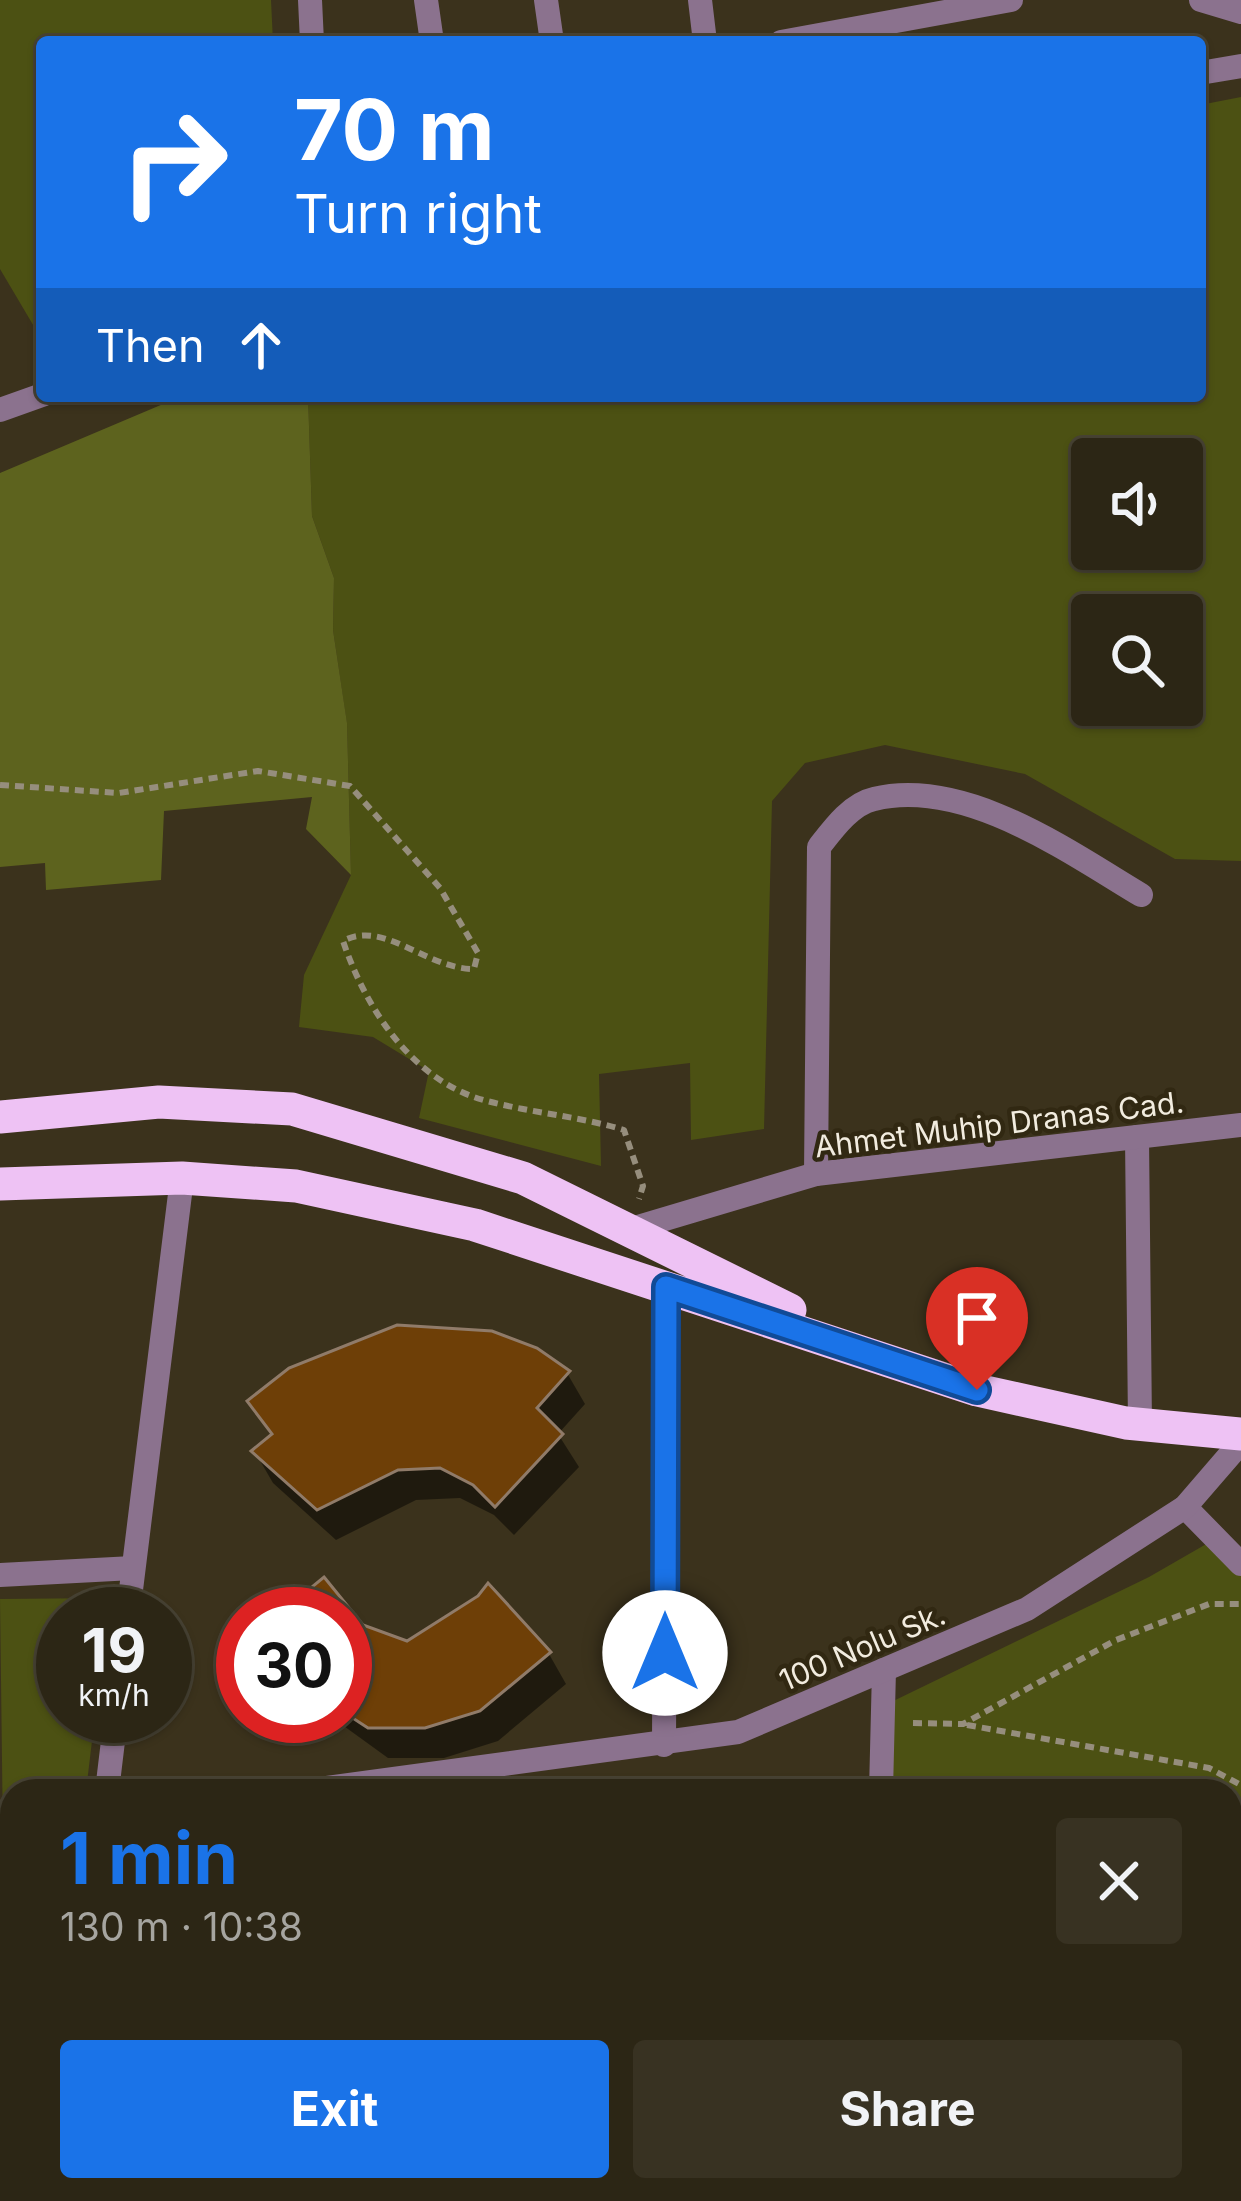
<!DOCTYPE html>
<meta charset="utf-8">
<style>
:root{--surface:#2c2615;--page:#383222;--text:#f1f3f6;--muted:#a6a5a0;--line:#484334;--accent:#1a73e8}
body{margin:0;font-family:Inter,sans-serif;background:var(--page);color:var(--text);height:100vh;display:flex;flex-direction:column;font-size:45px;white-space:nowrap}
*{box-sizing:border-box;margin:0}
p{font-size:39px;color:var(--muted)}
.icon{flex:none;width:66px;height:66px;fill:none;stroke:currentColor;stroke-width:2;stroke-linecap:round;stroke-linejoin:round}
.map{position:relative;flex:1;overflow:hidden}
.panel{position:absolute;left:0px;top:1779px;width:1242px;height:423px;display:flex;flex-direction:column;background:var(--surface);border-radius:36px 36px 0 0;box-shadow:0 3px 9px #0004,0 0 0 3px var(--line)}
.panel>*{flex:none}
.top-card{position:absolute;left:36px;top:36px;width:1170px;height:366px;border-radius:12px;box-shadow:0 3px 9px #0004,0 0 0 3px var(--line);background:#1a73e8;color:#fff;overflow:hidden}
.fabs{position:absolute;left:1071px;top:438px;display:grid;gap:24px}
.fabs a{display:grid;place-items:center;width:132px;height:132px;border-radius:12px;background:var(--surface);box-shadow:0 3px 9px #0004,0 0 0 3px var(--line);font-size:60px}
.speed{position:absolute;left:36px;top:1587px;display:flex;gap:24px;font-size:60px;font-weight:700;text-align:center}
.speed>*{display:grid;place-content:center;width:156px;height:156px;border-radius:50%;background:var(--surface);box-shadow:0 3px 9px #0004,0 0 0 3px var(--line);line-height:1}
.speed small{font-size:30px;font-weight:400}
.speed .limit{border:18px solid #d22;background:#fff;color:#111}
.pin{position:absolute;display:grid;place-items:center;width:102px;height:102px;color:#fff;margin:-123px -51px;border-radius:50% 50% 50% 0;rotate:-45deg;box-shadow:0 0 12px #0007}
.pin .icon{rotate:45deg}
.me{position:absolute;width:132px;margin:-66px;rotate:0deg;stroke-linejoin:round;filter:drop-shadow(0 0 9px #0008)}
.turn{display:flex;align-items:center;gap:42px;height:252px;padding:0 60px;font-size:54px}
.turn .icon{width:156px;height:156px;stroke-width:2.5}
.turn b{display:block;font-size:84px;line-height:102px}
.then{display:flex;align-items:center;height:114px;padding:0 60px;background:#0003;gap:24px;font-size:45px}
.round{display:grid;place-items:center;flex:none;width:126px;height:126px;border-radius:12px;background:var(--page)}
.headline{display:flex;align-items:center;justify-content:space-between;height:204px;padding:0 60px}
h1{font-size:72px;font-weight:700;line-height:90px;color:var(--accent)}
.action{display:flex;gap:24px;margin-top:auto;padding:24px 60px}
.action a{flex:1;height:138px;border-radius:12px;background:var(--accent);color:#fff;font-size:48px;font-weight:700;line-height:138px;text-align:center}
.action a+a{background:var(--page);color:var(--text)}
.map>svg:first-child{display:block}
</style>
<div class="map">
<svg width="1241" height="2201" viewBox="0 0 1241 2201">
<rect width="100%" height="100%" fill="#3b321c"/>
<!-- green -->
<path fill="#4c5113" fill-rule="evenodd" d="M 0,0 L 271,0 L 273,42 L 42,42 L 42,340 L 0,269 Z
M 1241,97 L 1241,861 L 1175,859 L 1025,774 L 885,745 L 805,763 L 772,801 L 764,1129 L 691,1140 L 690,1063 L 599,1074 L 601,1166 L 419,1118 L 429,1071 L 373,1037 L 299,1027 L 304,975 L 351,875 L 347,724 L 333,630 L 334,578 L 312,516 L 308,396 L 1200,396 L 1200,105 ZM 1092,459 L 1182,459 L 1182,549 L 1092,549 ZM 1092,615 L 1182,615 L 1182,705 L 1092,705 Z
M 1215,1539 L 1241,1564 L 1241,2201 L 423,2201 L 414,2190 L 1230,2190 L 1230,1791 L 881,1791 L 883,1706 L 1149,1577 Z
M 109,1598 L 107,1614 L 63,1614 L 63,1716 L 95,1716 L 86,1791 L 12,1791 L 12,1839 L 3,1841 L 0,1599 Z"/>
<!-- forest -->
<path fill="#5d631e" d="M 182,396 L 308,396 L 312,516 L 334,578 L 333,630 L 347,723 L 351,875 L 306,829 L 312,797 L 164,811 L 161,880 L 46,890 L 45,863 L 0,867 L 0,473 Z"/>
<!-- shadow -->
<path fill="#0007" d="M 567,1373 L 585,1404 L 558,1434 L 579,1467 L 514,1535 L 494,1515 L 460,1498 L 416,1500 L 336,1540 L 273,1483 L 255,1452 L 272,1438 L 251,1402 Z
M 324,1581 L 361,1628 L 407,1644 L 549,1654 L 566,1684 L 498,1741 L 444,1758 L 388,1758 L 330,1716 L 345,1716 L 345,1614 L 284,1614 Z"/>
<!-- building -->
<path fill="#6e3f07" stroke="#907b69" stroke-width="3" d="M 397,1325 L 492,1331 L 537,1348 L 570,1371 L 537,1408 L 563,1434 L 495,1507 L 473,1485 L 440,1468 L 398,1470 L 317,1510 L 251,1451 L 272,1434 L 247,1401 L 289,1368 Z
M 324,1577 L 363,1625 L 407,1641 L 478,1596 L 488,1583 L 551,1652 L 480,1711 L 425,1728 L 368,1728 L 345,1713 L 345,1614 L 279,1614 Z"/>
<g fill="none" stroke-linecap="round" stroke-linejoin="round">
<!-- path -->
<path stroke="#968e7d" stroke-width="6" stroke-dasharray="9 6" stroke-linecap="butt" d="M 0,785 L 119,793 L 258,771 L 350,786 L 440,888 L 478,953 L 474,969 C 426,969 384,919 343,941 C 366,1009 413,1082 487,1101 C 532,1113 578,1116 624,1130 L 643,1186 L 639,1199
M 913,1723 L 963,1724 L 1116,1640 L 1209,1604 L 1241,1604
M 967,1725 L 1209,1768 L 1241,1785"/>
<!-- minor -->
<path stroke="#8b728e" stroke-width="24" d="M 310,0 L 312,42
M 426,0 L 432,42
M 546,0 L 552,42
M 700,0 L 705,42
M 1201,0 L 1241,12
M 781,42 L 1011,0
M 1137,1137 L 1140,1425
M 816,1174 L 819,847 C 833,829 851,804 874,799 C 965,777 1069,852 1141,895
M 1185,1507 L 1241,1564
M 0,1575 L 133,1568
M 128,1614 L 182,1178
M 664,1745 L 666,1287
M 107,1791 L 116,1716
M 881,1791 L 884,1670
M 0,2107 L 12,2115
M 125,2190 L 141,2201
M 831,2201 L 833,2190"/>
<!-- tertiary -->
<path stroke="#8b728e" stroke-width="24" d="M 1200,73 L 1241,66
M 0,410 L 42,395
M 628,1230 L 816,1174 L 1241,1125
M 305,1791 L 738,1732 L 1027,1609 L 1185,1507 L 1241,1442
M 0,2037 L 12,2017
M 387,2190 L 396,2201"/>
<!-- trunk -->
<path stroke="#eec2f4" stroke-width="33" d="M 0,1117 L 159,1102 L 292,1109 L 523,1178 L 790,1310
M 0,1184 L 182,1178 L 296,1186 L 475,1225 L 977,1390 L 1126,1423 L 1241,1434"/>
</g>
<g fill="none" stroke-linecap="round" stroke-linejoin="round">
<!-- route casing -->
<g stroke="#114b97" stroke-width="30">
<path id="route" d="M 665,1653 L 666,1287 L 977,1390"/>
</g>
<!-- route -->
<use href="#route" stroke="#1a73e8" stroke-width="21"/>
</g>
<g text-anchor="middle" dominant-baseline="central" stroke-width="9" stroke-linejoin="round" paint-order="stroke">
<!-- street labels -->
<g font-size="30" fill="#f2ecdf" stroke="#312812">
<text transform="translate(999 1124) rotate(-7)">Ahmet Muhip Dranas Cad.</text>
<text transform="translate(862 1647) rotate(-23)">100 Nolu Sk.</text>
</g>
</g>
</svg>
<div class="fabs">
<a><svg class="icon" aria-label="sound" viewBox="0 0 24 24"><path d="M4 9h4l5-4v14l-5-4H4zM17 9q2 3 0 6"/></svg></a>
<a><svg class="icon" aria-label="search" viewBox="0 0 24 24"><circle cx="10" cy="10" r="6"/><path d="M15 15l6 6"/></svg></a>
</div>
<div class="speed"><div>19<small>km/h</small></div><div class="limit">30</div></div>
<div class="pin" style="left:977px;top:1390px;background:#d93025"><svg class="icon" aria-label="arrive" viewBox="0 0 24 24"><path d="M6 21V4h12l-3 4 3 4H6"/></svg></div>
<svg class="me" style="left:665px;top:1653px" viewBox="-20 -20 40 40"><circle r="19" fill="#fff"/><path d="M0-13L10 11 0 6-10 11z" fill="#1a73e8"/></svg>
<div class="top-card">
<div class="turn"><svg class="icon" aria-label="right" viewBox="0 0 24 24"><path d="M7 20v-9h11M14 6l5 5-5 5"/></svg><div><b>70 m</b>Turn right</div></div>
<div class="then">Then<svg class="icon" aria-label="ahead" viewBox="0 0 24 24"><path d="M12 20V5M6 11l6-6 6 6"/></svg></div>
</div>
<section class="panel">
<div class="headline"><div><h1>1 min</h1><p>130 m · 10:38</p></div><a class="round"><svg class="icon" aria-label="close" viewBox="0 0 24 24"><path d="M6 6l12 12M18 6L6 18"/></svg></a></div>
<div class="action"><a>Exit</a><a>Share</a></div>
</section>
</div>
